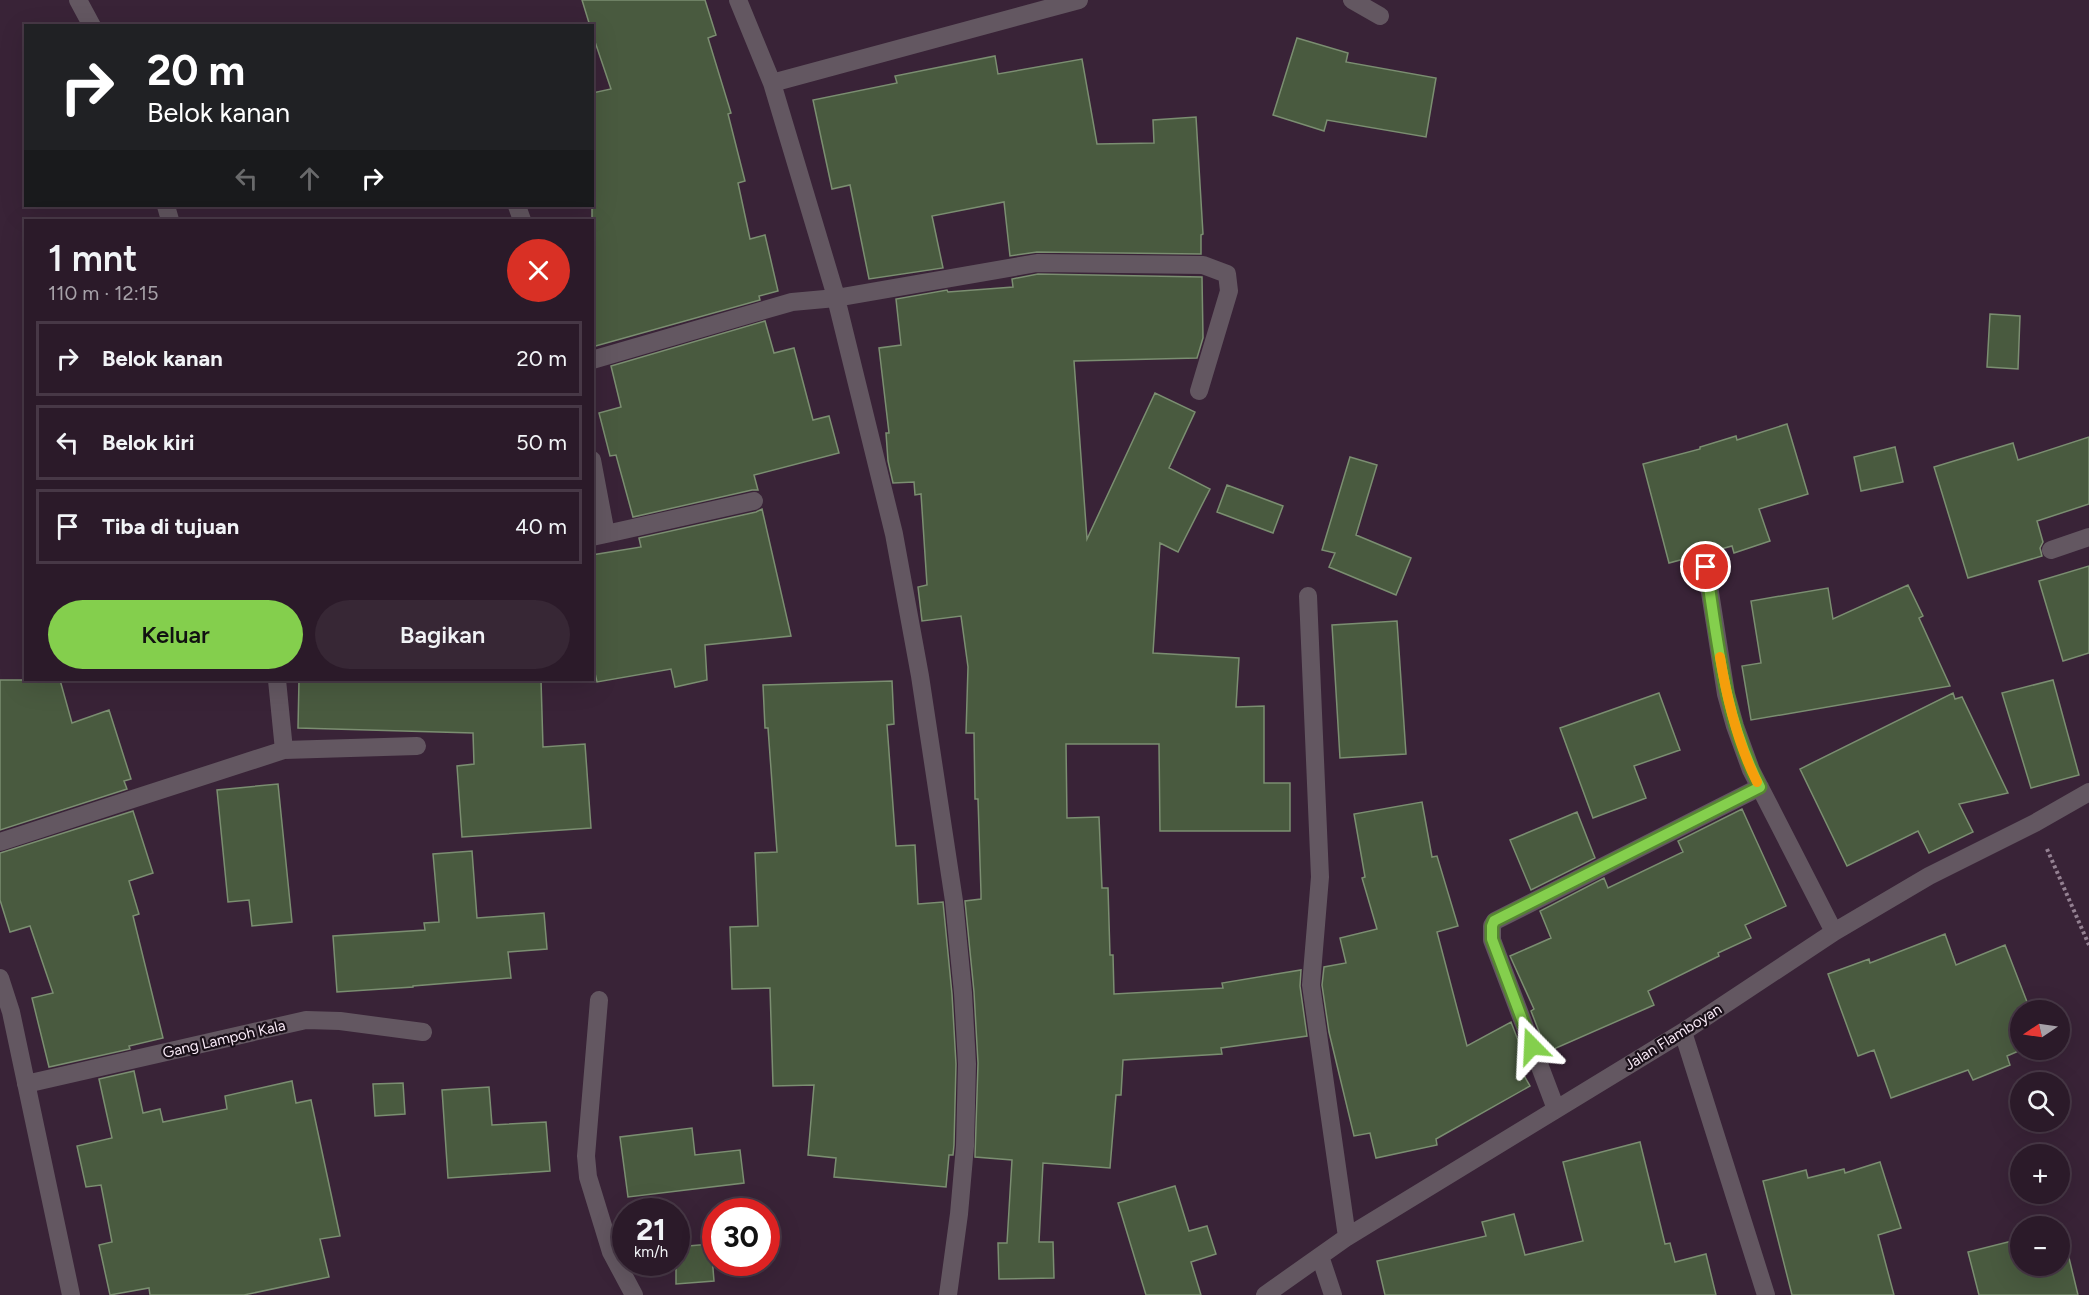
<!DOCTYPE html>
<html lang="id">
<meta charset="utf-8">
<style>
:root{--surface:#2b1a29;--page:#372735;--text:#f1f3f6;--muted:#a6a1a8;--line:#473846;--accent:#84cf4d}
body{margin:0;font-family:Figtree,sans-serif;background:var(--page);color:var(--text);height:100vh;display:flex;flex-direction:column;font-size:22px;white-space:nowrap}
*{box-sizing:border-box;margin:0}
p{font-size:20px;color:var(--muted)}
.icon{flex:none;width:33px;height:33px;fill:none;stroke:currentColor;stroke-width:2;stroke-linecap:round;stroke-linejoin:round}
.map{position:relative;flex:1;overflow:hidden}
.drawer{position:absolute;left:24px;top:219px;width:570px;height:462px;display:flex;flex-direction:column;background:var(--surface);border-radius:0px;box-shadow:0 6px 24px #0002,0 0 0 2px var(--line)}
.drawer>*{flex:none}
.top-card{position:absolute;left:24px;top:24px;width:570px;height:183px;border-radius:0px;box-shadow:0 6px 24px #0002,0 0 0 2px var(--line);background:#202124;color:#fff;overflow:hidden}
.needle{width:39px;rotate:257deg}
.fabs{position:absolute;left:2010px;top:1000px;display:grid;gap:12px}
.fabs a{display:grid;place-items:center;width:60px;height:60px;border-radius:50%;background:var(--surface);box-shadow:0 6px 24px #0002,0 0 0 2px var(--line);font-size:30px}
.speed{position:absolute;left:612px;top:1198px;display:flex;gap:12px;font-size:30px;font-weight:700;text-align:center}
.speed>*{display:grid;place-content:center;width:78px;height:78px;border-radius:50%;background:var(--surface);box-shadow:0 6px 24px #0002,0 0 0 2px var(--line);line-height:1}
.speed small{font-size:15px;font-weight:400}
.speed .limit{border:9px solid #d22;background:#fff;color:#111}
.pin{position:absolute;display:grid;place-items:center;width:51px;height:51px;color:#fff;margin:-26px;border:3px solid #fff;border-radius:50%;box-shadow:0 2px 6px #0007}
.me{position:absolute;width:66px;margin:-33px;rotate:339deg;stroke-linejoin:round;filter:drop-shadow(0 0 4px #0008)}
.turn{display:flex;align-items:center;gap:21px;height:126px;padding:0 24px;font-size:27px}
.turn .icon{width:78px;height:78px;stroke-width:2.5}
.turn b{display:block;font-size:42px;line-height:51px}
.lanes{display:flex;align-items:center;height:57px;padding:0 24px;background:#0003;justify-content:center;gap:30px;direction:ltr}
.lanes .off{opacity:.35}
.round{display:grid;place-items:center;flex:none;width:63px;height:63px;border-radius:32px;background:var(--page)}
.head{display:flex;align-items:center;justify-content:space-between;height:102px;padding:0 24px}
h1{font-size:36px;font-weight:600;line-height:45px}
.action{display:flex;gap:12px;margin-top:auto;padding:12px 24px}
.action a{flex:1;height:69px;border-radius:36px;background:var(--accent);color:#111;font-size:24px;font-weight:600;line-height:69px;text-align:center}
.action a+a{background:var(--page);color:var(--text)}
ul{padding:0;list-style:none}
li{display:flex;align-items:center;gap:18px;height:75px;margin:0 12px 9px;padding:0 12px;border:3px solid var(--line);border-radius:0px}
li div{flex:1}
li b{display:block;font-size:22px}
li em{font-style:normal}
.map>svg:first-child{display:block}
</style>
<div class="map">
<svg width="2089" height="1295" viewBox="0 0 2089 1295">
<rect width="100%" height="100%" fill="#392337"/>
<!-- building -->
<path fill="#495a3f" stroke="#7b8e71" stroke-width="1.5" d="M 582,0 L 705,0 L 716,35 L 708,38 L 731,113 L 728,114 L 745,181 L 738,183 L 750,239 L 765,235 L 778,291 L 759,296 L 760,300 L 592,347 L 592,93 L 611,89 L 592,33 L 592,26 L 590,26 Z
M 1297,38 L 1348,53 L 1346,62 L 1436,78 L 1426,137 L 1327,120 L 1324,131 L 1273,115 Z
M 995,56 L 998,74 L 1082,59 L 1097,144 L 1154,143 L 1153,120 L 1196,117 L 1203,234 L 1201,235 L 1201,254 L 1037,252 L 1010,256 L 1004,202 L 932,216 L 943,268 L 869,279 L 850,185 L 832,189 L 813,100 L 897,83 L 895,76 Z
M 1038,274 L 1202,277 L 1203,338 L 1197,358 L 1074,361 L 1087,539 L 1155,393 L 1195,412 L 1169,468 L 1210,489 L 1178,552 L 1160,543 L 1153,653 L 1239,658 L 1236,707 L 1264,706 L 1264,783 L 1290,783 L 1290,831 L 1160,831 L 1159,744 L 1066,744 L 1067,818 L 1099,817 L 1102,888 L 1108,888 L 1110,955 L 1113,955 L 1114,994 L 1223,988 L 1222,983 L 1301,970 L 1300,986 L 1307,1036 L 1221,1048 L 1222,1054 L 1123,1060 L 1121,1095 L 1116,1095 L 1110,1168 L 1043,1163 L 1039,1242 L 1053,1242 L 1054,1278 L 999,1279 L 998,1243 L 1007,1243 L 1012,1160 L 975,1157 L 978,1063 L 974,992 L 965,901 L 981,899 L 981,893 L 978,799 L 975,799 L 974,733 L 966,733 L 968,667 L 961,616 L 922,621 L 918,587 L 927,585 L 921,494 L 915,495 L 914,482 L 893,483 L 888,461 L 886,433 L 889,433 L 879,348 L 901,345 L 896,299 L 947,290 L 948,292 L 1013,287 L 1012,279 Z
M 1990,314 L 2020,316 L 2018,369 L 1987,367 Z
M 765,321 L 774,353 L 794,348 L 813,420 L 829,416 L 839,453 L 754,475 L 758,490 L 752,490 L 633,517 L 616,455 L 610,456 L 599,413 L 621,407 L 611,366 Z
M 1787,424 L 1808,494 L 1759,509 L 1770,541 L 1734,553 L 1732,546 L 1669,563 L 1643,464 L 1700,449 L 1700,447 L 1736,436 L 1737,440 Z
M 2089,437 L 2089,504 L 2037,521 L 2043,542 L 2040,548 L 2042,556 L 1968,578 L 1934,467 L 2013,443 L 2018,460 Z
M 1895,447 L 1903,482 L 1861,491 L 1854,457 Z
M 1350,457 L 1377,465 L 1356,535 L 1411,558 L 1396,595 L 1329,567 L 1335,553 L 1322,550 Z
M 1227,485 L 1283,506 L 1273,533 L 1217,512 Z
M 762,509 L 791,636 L 705,645 L 707,680 L 675,687 L 671,669 L 597,682 L 592,660 L 592,555 L 641,547 L 639,538 L 756,512 Z
M 2089,566 L 2089,653 L 2063,661 L 2039,581 Z
M 1908,585 L 1923,616 L 1919,618 L 1950,686 L 1751,720 L 1742,666 L 1761,663 L 1751,601 L 1828,588 L 1833,619 Z
M 1397,621 L 1406,754 L 1340,758 L 1332,625 Z
M 0,680 L 60,680 L 72,723 L 109,710 L 131,779 L 124,781 L 127,789 L 0,830 Z
M 299,680 L 541,680 L 543,747 L 585,744 L 591,828 L 462,837 L 457,766 L 474,764 L 473,733 L 298,728 Z
M 2053,680 L 2079,775 L 2031,788 L 2002,693 Z
M 892,681 L 894,724 L 887,725 L 896,846 L 915,845 L 918,904 L 943,902 L 952,994 L 956,1064 L 954,1145 L 953,1155 L 949,1155 L 946,1187 L 834,1177 L 836,1158 L 808,1155 L 814,1085 L 773,1086 L 770,988 L 732,989 L 730,927 L 758,926 L 755,853 L 777,852 L 768,728 L 765,728 L 763,685 Z
M 1659,693 L 1680,750 L 1634,766 L 1646,798 L 1593,818 L 1560,728 Z
M 1953,693 L 1955,699 L 1962,697 L 2008,793 L 1959,804 L 1973,832 L 1929,853 L 1918,831 L 1847,866 L 1800,769 Z
M 278,784 L 292,922 L 252,926 L 249,900 L 228,902 L 217,790 Z
M 1422,802 L 1432,857 L 1437,856 L 1458,926 L 1437,932 L 1467,1046 L 1511,1022 L 1526,1061 L 1518,1065 L 1530,1086 L 1436,1139 L 1437,1145 L 1376,1158 L 1370,1133 L 1354,1136 L 1329,1032 L 1322,985 L 1324,967 L 1346,963 L 1340,938 L 1377,929 L 1362,878 L 1365,877 L 1354,814 Z
M 1742,809 L 1786,906 L 1745,925 L 1751,938 L 1718,953 L 1719,956 L 1648,991 L 1654,1005 L 1547,1052 L 1531,1011 L 1534,1009 L 1510,956 L 1551,938 L 1540,911 L 1604,878 L 1608,888 L 1683,852 L 1678,841 Z
M 133,811 L 153,873 L 129,881 L 139,914 L 133,916 L 163,1038 L 129,1046 L 130,1049 L 49,1067 L 32,998 L 53,993 L 30,926 L 10,932 L 0,900 L 0,853 Z
M 1577,812 L 1595,858 L 1531,890 L 1510,840 Z
M 472,851 L 477,918 L 544,913 L 547,949 L 508,952 L 511,978 L 413,986 L 413,987 L 337,992 L 333,936 L 425,930 L 424,923 L 439,922 L 433,854 Z
M 1945,934 L 1956,965 L 2005,945 L 2029,1007 L 2042,1002 L 2046,1011 L 2020,1011 L 2021,1050 L 2007,1056 L 2010,1065 L 1973,1080 L 1968,1070 L 1891,1098 L 1874,1050 L 1858,1056 L 1828,974 L 1869,959 L 1870,963 Z
M 134,1071 L 143,1113 L 160,1109 L 163,1122 L 227,1109 L 225,1096 L 292,1081 L 296,1103 L 311,1100 L 340,1236 L 320,1239 L 329,1277 L 244,1295 L 150,1295 L 149,1288 L 110,1295 L 99,1245 L 112,1242 L 101,1185 L 86,1187 L 77,1146 L 112,1138 L 99,1079 Z
M 403,1083 L 405,1114 L 375,1116 L 373,1084 Z
M 489,1087 L 492,1125 L 546,1122 L 550,1171 L 448,1178 L 442,1090 Z
M 692,1128 L 695,1155 L 740,1150 L 744,1183 L 628,1197 L 620,1137 Z
M 1640,1142 L 1665,1244 L 1670,1243 L 1675,1262 L 1706,1254 L 1716,1295 L 1385,1295 L 1377,1261 L 1486,1236 L 1482,1222 L 1514,1214 L 1525,1255 L 1583,1241 L 1563,1162 Z
M 1880,1162 L 1901,1228 L 1878,1235 L 1894,1295 L 1792,1295 L 1763,1181 L 1806,1170 L 1808,1178 L 1844,1169 L 1845,1173 Z
M 1175,1186 L 1189,1231 L 1207,1226 L 1216,1254 L 1191,1262 L 1201,1295 L 1146,1295 L 1118,1203 Z
M 2062,1229 L 2078,1295 L 1979,1295 L 1968,1252 L 2020,1239 L 2020,1266 L 2060,1266 L 2060,1230 Z
M 711,1244 L 714,1281 L 676,1284 L 676,1247 Z"/>
<g fill="none" stroke-linecap="round" stroke-linejoin="round">
<!-- path -->
<path stroke="#948192" stroke-width="4" stroke-dasharray="3 3" stroke-linecap="butt" d="M 2047,849 L 2089,945"/>
<!-- minor -->
<path stroke="#635761" stroke-width="18" d="M 78,0 L 92,26
M 738,0 L 772,83 L 834,290 L 894,534 L 920,676 L 954,901 L 963,993 L 967,1064 L 965,1146 L 959,1214 L 948,1295
M 1352,0 L 1380,16
M 772,83 L 1079,0
M 166,206 L 170,220
M 517,206 L 522,220
M 592,360 L 792,302 L 836,298 L 1037,263 L 1203,265 L 1227,274 L 1229,291 L 1199,391
M 592,460 L 606,534 L 592,537
M 606,534 L 754,501
M 2051,550 L 2089,537
M 1706,567 L 1726,694 L 1735,726 L 1751,770 L 1834,932
M 1308,596 L 1320,877 L 1311,985 L 1347,1237
M 284,750 L 417,746
M 0,842 L 284,750 L 277,680
M 0,978 L 11,1012 L 71,1295
M 599,1000 L 586,1156 L 588,1177 L 611,1252 L 634,1295
M 1683,1032 L 1766,1295
M 26,1084 L 306,1020 L 340,1021 L 423,1032
M 1556,1109 L 1492,940 L 1492,926 L 1495,921 L 1760,787
M 1320,1256 L 1333,1295
M 1265,1295 L 1347,1237 L 1683,1032 L 1834,932 L 1929,876 L 2035,823 L 2089,792"/>
</g>
<g fill="none" stroke-linecap="round" stroke-linejoin="round">
<!-- route casing -->
<g stroke="#568732" stroke-width="15">
<path id="route" d="M 1532,1046 L 1492,939 L 1492,926 L 1494,921 L 1760,787 C 1724,716 1718,644 1706,567"/>
</g>
<!-- route -->
<use href="#route" stroke="#84cf4d" stroke-width="10"/>
<!-- slow -->
<path stroke="#f59e0b" stroke-width="10" d="M 1720,657 C 1727,700 1737,742 1757,782"/>
</g>
<g text-anchor="middle" dominant-baseline="central" stroke-width="4.5" stroke-linejoin="round" paint-order="stroke">
<!-- street labels -->
<g font-size="15" fill="#f9eaf7" stroke="#1a1019">
<text transform="translate(1673 1037) rotate(-32)">Jalan Flamboyan</text>
<text transform="translate(224 1039) rotate(-13)">Gang Lampoh Kala</text>
</g>
</g>
</svg>
<div class="fabs">
<a><svg class="needle" viewBox="-14 -14 28 28"><path d="M0-13l5 13h-10z" fill="#e53935"/><path d="M0 13l5-13h-10z" fill="#a6a1a8"/></svg></a>
<a><svg class="icon" aria-label="search" viewBox="0 0 24 24"><circle cx="10" cy="10" r="6"/><path d="M15 15l6 6"/></svg></a>
<a>+</a>
<a>−</a>
</div>
<div class="speed"><div>21<small>km/h</small></div><div class="limit">30</div></div>
<div class="pin" style="left:1706px;top:567px;background:#d93025"><svg class="icon" aria-label="arrive" viewBox="0 0 24 24"><path d="M6 21V4h12l-3 4 3 4H6"/></svg></div>
<svg class="me" style="left:1532px;top:1046px" viewBox="-20 -20 40 40"><path d="M0-17L14 15 0 8-14 15z" fill="#84cf4d" stroke="#fff" stroke-width="4"/></svg>
<div class="top-card">
<div class="turn"><svg class="icon" aria-label="right" viewBox="0 0 24 24"><path d="M7 20v-9h11M14 6l5 5-5 5"/></svg><div><b>20 m</b>Belok kanan</div></div>
<div class="lanes"><svg class="icon off" aria-label="left" viewBox="0 0 24 24"><path d="M17 20v-9H6M10 6l-5 5 5 5"/></svg><svg class="icon off" aria-label="ahead" viewBox="0 0 24 24"><path d="M12 20V5M6 11l6-6 6 6"/></svg><svg class="icon" aria-label="right" viewBox="0 0 24 24"><path d="M7 20v-9h11M14 6l5 5-5 5"/></svg></div>
</div>
<section class="drawer">
<div class="head"><div><h1>1 mnt</h1><p>110 m · 12:15</p></div><a class="round" style="background:#d93025;color:#fff"><svg class="icon" aria-label="close" viewBox="0 0 24 24"><path d="M6 6l12 12M18 6L6 18"/></svg></a></div>
<ul>
<li><svg class="icon" aria-label="right" viewBox="0 0 24 24"><path d="M7 20v-9h11M14 6l5 5-5 5"/></svg><div><b>Belok kanan</b></div><em>20 m</em></li>
<li><svg class="icon" aria-label="left" viewBox="0 0 24 24"><path d="M17 20v-9H6M10 6l-5 5 5 5"/></svg><div><b>Belok kiri</b></div><em>50 m</em></li>
<li><svg class="icon" aria-label="arrive" viewBox="0 0 24 24"><path d="M6 21V4h12l-3 4 3 4H6"/></svg><div><b>Tiba di tujuan</b></div><em>40 m</em></li>
</ul>
<div class="action"><a>Keluar</a><a>Bagikan</a></div>
</section>
</div>
